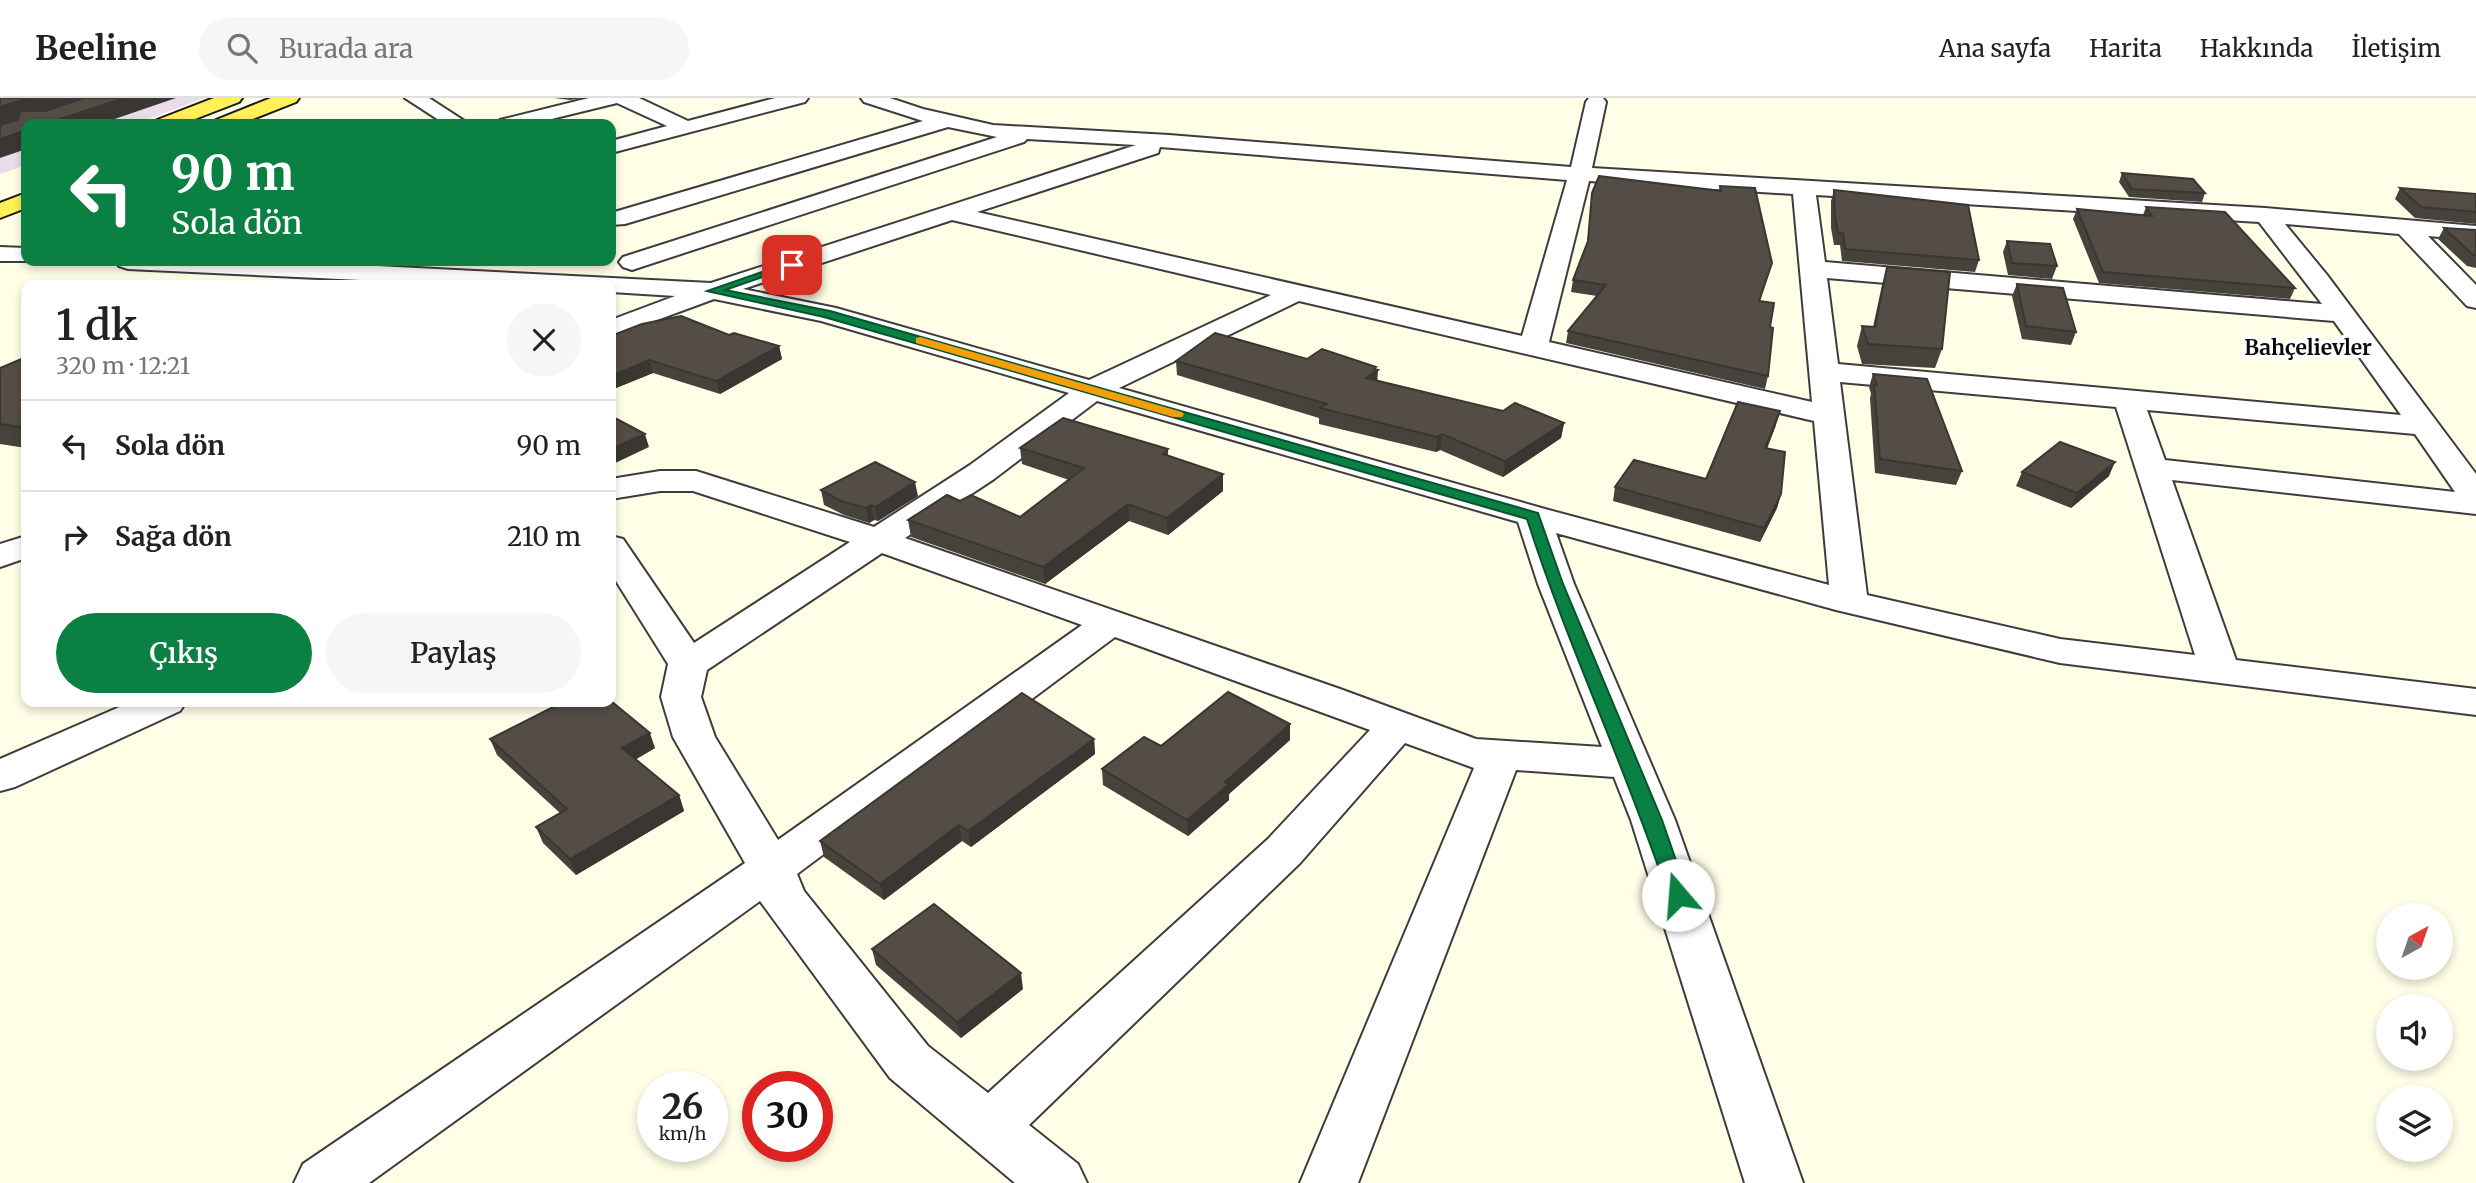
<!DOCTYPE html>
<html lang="tr">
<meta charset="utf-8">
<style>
:root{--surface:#fff;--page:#f6f6f6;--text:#222;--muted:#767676;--line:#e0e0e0;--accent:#0b8043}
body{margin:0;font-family:Merriweather,serif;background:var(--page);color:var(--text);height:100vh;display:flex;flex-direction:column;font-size:26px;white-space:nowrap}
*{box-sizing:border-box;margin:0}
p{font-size:23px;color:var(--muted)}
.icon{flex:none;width:38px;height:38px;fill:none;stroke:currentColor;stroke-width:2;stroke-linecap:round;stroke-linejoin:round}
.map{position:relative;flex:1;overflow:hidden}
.details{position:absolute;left:21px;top:182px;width:595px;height:427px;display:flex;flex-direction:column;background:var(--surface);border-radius:14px;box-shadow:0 4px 10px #0003}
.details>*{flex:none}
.banner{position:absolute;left:21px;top:21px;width:595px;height:147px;border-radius:14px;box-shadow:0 4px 10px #0003;background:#0b8043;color:#fff;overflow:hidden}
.needle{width:46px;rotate:40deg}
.tools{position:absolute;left:2376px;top:805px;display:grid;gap:14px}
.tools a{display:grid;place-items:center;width:77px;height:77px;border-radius:50%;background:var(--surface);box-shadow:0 4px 10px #0003;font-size:35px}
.speed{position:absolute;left:637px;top:973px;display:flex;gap:14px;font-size:35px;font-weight:700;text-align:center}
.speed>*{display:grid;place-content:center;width:91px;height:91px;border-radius:50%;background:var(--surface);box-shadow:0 4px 10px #0003;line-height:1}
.speed small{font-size:18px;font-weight:400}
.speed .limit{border:10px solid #d22;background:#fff;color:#111}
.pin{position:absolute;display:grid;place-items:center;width:60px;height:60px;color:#fff;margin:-30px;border-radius:14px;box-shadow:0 4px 10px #0006}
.me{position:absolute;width:77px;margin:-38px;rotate:342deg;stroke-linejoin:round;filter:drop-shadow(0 0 5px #0008)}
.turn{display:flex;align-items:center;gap:24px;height:147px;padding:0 35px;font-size:32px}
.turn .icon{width:91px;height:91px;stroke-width:2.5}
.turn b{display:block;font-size:49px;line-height:60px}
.round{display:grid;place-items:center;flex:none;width:74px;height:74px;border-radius:37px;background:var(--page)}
.head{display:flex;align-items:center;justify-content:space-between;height:119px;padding:0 35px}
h1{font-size:42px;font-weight:600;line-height:52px}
.cta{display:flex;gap:14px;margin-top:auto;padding:14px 35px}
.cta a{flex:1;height:80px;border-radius:42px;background:var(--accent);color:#fff;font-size:28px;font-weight:600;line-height:80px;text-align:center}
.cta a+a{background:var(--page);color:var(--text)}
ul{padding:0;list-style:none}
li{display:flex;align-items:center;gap:21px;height:91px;padding:0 35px;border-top:2px solid var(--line)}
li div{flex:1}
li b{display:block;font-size:26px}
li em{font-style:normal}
header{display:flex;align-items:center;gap:42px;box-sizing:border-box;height:98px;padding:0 35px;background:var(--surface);border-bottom:2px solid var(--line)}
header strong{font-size:33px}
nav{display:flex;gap:38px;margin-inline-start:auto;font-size:24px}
.search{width:490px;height:63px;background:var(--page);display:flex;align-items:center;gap:18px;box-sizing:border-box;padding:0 24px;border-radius:38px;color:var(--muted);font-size:26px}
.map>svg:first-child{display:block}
</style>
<header>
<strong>Beeline</strong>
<div class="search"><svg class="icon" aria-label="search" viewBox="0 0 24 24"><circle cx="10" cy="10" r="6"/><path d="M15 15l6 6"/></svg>Burada ara</div>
<nav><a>Ana sayfa</a><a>Harita</a><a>Hakkında</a><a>İletişim</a></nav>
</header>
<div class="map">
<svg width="2476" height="1085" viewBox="0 0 2476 1085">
<rect width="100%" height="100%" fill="#fffee7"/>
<!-- industrial -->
<path fill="#eadde9" d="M 0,0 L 205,0 L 135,26 L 26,26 L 26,67 L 0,76 Z"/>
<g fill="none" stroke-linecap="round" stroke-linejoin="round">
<!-- minor casing -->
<g stroke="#3d3d3d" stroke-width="4">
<path id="minor" d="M 405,0 L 429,0 L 469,26 L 445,26 Z
M 589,0 L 639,0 L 688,23 L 775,0 L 808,0 L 805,4 L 611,55 L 611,43 L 667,28 L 617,5 L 531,26 L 497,26 L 500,22 Z
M 861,0 L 890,0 L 923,11 L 993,27 L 1169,37 L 1571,69 L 1586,4 L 1589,0 L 1603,0 L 1606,4 L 1592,70 L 2265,110 L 2476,128 L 2476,142 L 2428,138 L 2476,187 L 2476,210 L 2467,208 L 2399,136 L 2285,126 L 2327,177 L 2476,376 L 2476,416 L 2172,382 L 2236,562 L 2476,591 L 2476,617 L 2060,565 L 1836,512 L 1556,435 L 1574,486 L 1675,722 L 1803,1085 L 1745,1085 L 1631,722 L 1614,679 L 1516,672 L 1358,1085 L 1300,1085 L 1474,670 L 1405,645 L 1300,765 L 1029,1027 L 1078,1066 L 1087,1085 L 1015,1085 L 890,980 L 760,803 L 369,1085 L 294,1085 L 303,1066 L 745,765 L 673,639 L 661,599 L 668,566 L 611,475 L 611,438 L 623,441 L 694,545 L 850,444 L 693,393 L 660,393 L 611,401 L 611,381 L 660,373 L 696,373 L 874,429 L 970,367 L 1069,295 L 821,223 L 714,201 L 611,239 L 611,222 L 675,198 L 611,194 L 611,187 L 467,187 L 128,171 L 119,168 L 115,163 L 279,163 L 711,185 L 1136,47 L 1027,41 L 1024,44 L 641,169 L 632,172 L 623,169 L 619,164 L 623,159 L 997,39 L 948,29 L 625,126 L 611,127 L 611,115 L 923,23 L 864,4 ZM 1160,49 L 1567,82 L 1522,238 L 977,114 L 1158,55 ZM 1589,83 L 1793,96 L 1812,304 L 1549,244 ZM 1816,97 L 2259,124 L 2322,206 L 1825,164 ZM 952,122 L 1271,197 L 1089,282 L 836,210 L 743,191 ZM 1827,180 L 2334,223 L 2401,317 L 1838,266 ZM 1299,203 L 1814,323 L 1829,487 L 1545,411 L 1119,290 ZM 1840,284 L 2116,309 L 2195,557 L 2060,541 L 1867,497 ZM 1097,303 L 1518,424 L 1538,486 L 1602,649 L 1476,641 L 1340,591 L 905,440 L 994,381 ZM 2147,312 L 2415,336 L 2455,394 L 2165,362 ZM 882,455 L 1082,527 L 778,742 L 715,639 L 701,599 L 707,572 ZM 1115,539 L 1370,632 L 1268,741 L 988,995 L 928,948 L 804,793 L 797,776 Z
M 0,149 L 26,150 L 26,163 L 33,163 L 0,163 Z
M 26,438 L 26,460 L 0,469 L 0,446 Z
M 131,604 L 186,604 L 180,613 L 15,689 L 0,693 L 0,661 Z"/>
</g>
<!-- major casing -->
<g stroke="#1b1b1b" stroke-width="4">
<path id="major" d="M 214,0 L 242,0 L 239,4 L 182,26 L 154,26 L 157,22 Z
M 271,0 L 299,0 L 296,4 L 240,26 L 213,26 L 216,22 Z
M 26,95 L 26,110 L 0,120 L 0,105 Z"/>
</g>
<!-- minor -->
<use href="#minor" fill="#fff" fill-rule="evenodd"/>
<!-- major -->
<use href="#major" fill="#fff157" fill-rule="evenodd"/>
</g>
<!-- wall -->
<path fill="#47423c" d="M 554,0 L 584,0 L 570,2 Z
M 2122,75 L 2205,95 L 2202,104 L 2129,99 L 2119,84 Z
M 1720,88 L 1772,165 L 1760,203 L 1770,229 L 1768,278 L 1765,291 L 1566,245 L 1568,233 L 1597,198 L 1571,194 L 1573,182 L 1587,146 L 1592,95 L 1719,92 Z
M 2400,90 L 2476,96 L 2476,126 L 2415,120 L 2395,101 Z
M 1834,92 L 1979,162 L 1975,174 L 1842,163 L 1840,147 L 1834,147 L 1831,130 L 1831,103 Z
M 2146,109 L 2295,190 L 2290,201 L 2099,185 L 2073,121 L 2077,111 L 2143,117 Z
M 2444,130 L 2476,132 L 2476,170 L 2467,168 L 2438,141 Z
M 2007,143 L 2057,168 L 2052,181 L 2008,177 L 2003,154 Z
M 1887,169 L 1942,251 L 1935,270 L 1862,266 L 1857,248 L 1862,228 L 1873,229 L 1882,187 Z
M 2017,186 L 2076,234 L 2071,247 L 2022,241 L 2012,198 Z
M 729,237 L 779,248 L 782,261 L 720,296 L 653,275 L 611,292 L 611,238 Z
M 26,259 L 26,350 L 0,346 L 0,270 Z
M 1307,261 L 1376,271 L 1377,283 L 1503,313 L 1564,325 L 1561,340 L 1503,379 L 1440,352 L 1436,354 L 1319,326 L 1319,320 L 1177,277 L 1176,263 Z
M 1873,276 L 1962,373 L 1956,387 L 1875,375 L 1870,300 L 1871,296 L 1869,289 Z
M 1776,327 L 1767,351 L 1781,396 L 1777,410 L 1760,444 L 1613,403 L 1615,389 L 1706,381 Z
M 1020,350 L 1168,351 L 1168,358 L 1223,376 L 1223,393 L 1168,437 L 1129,423 L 1045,486 L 911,439 L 908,422 L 960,403 L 1020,419 L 1069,382 L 1022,366 Z
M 2022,374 L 2109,378 L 2071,410 L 2016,388 Z
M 821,392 L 918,398 L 878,423 L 874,422 L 869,425 L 844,417 L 824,407 Z
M 490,641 L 655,650 L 636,661 L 679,697 L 684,713 L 576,777 L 543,745 L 536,729 L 560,715 L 497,657 Z
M 1094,641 L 1095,656 L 971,749 L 962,743 L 884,802 L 824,759 L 820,743 Z
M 1290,642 L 1229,696 L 1229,702 L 1188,738 L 1103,687 L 1102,671 L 1161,648 Z
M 872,851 L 1023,891 L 961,940 L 876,867 Z"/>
<!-- shaded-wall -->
<path fill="#3a3631" d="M 28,0 L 84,0 L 0,27 L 0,9 Z
M 124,0 L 176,0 L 100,26 L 45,26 Z
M 26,32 L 26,51 L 0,60 L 0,41 Z
M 779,248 L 782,261 L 720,296 L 716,283 Z
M 649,262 L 653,275 L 611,292 L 611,278 Z
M 1376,269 L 1376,273 L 1378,272 L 1377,287 L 1366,280 Z
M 1780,313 L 1776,327 L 1761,364 L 1765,350 Z
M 1564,325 L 1561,340 L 1503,379 L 1505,363 Z
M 645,336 L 649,349 L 611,367 L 611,351 Z
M 1442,336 L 1440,352 L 1436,354 L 1437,339 Z
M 2115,364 L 2109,378 L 2071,410 L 2077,395 Z
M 1223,376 L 1223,393 L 1168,437 L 1167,420 Z
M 915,384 L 918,398 L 878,423 L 875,409 Z
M 1781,396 L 1777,410 L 1760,444 L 1764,430 Z
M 1128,406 L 1129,423 L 1045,486 L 1043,469 Z
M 871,407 L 874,422 L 869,425 L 866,410 Z
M 1290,626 L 1290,642 L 1229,696 L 1229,702 L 1188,738 L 1187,722 L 1225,684 Z
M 650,635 L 655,650 L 628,666 L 622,650 Z
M 1094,641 L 1095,656 L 971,749 L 968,733 Z
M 679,697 L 684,713 L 576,777 L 570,761 Z
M 959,727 L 962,743 L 884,802 L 880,786 Z
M 1021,875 L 1023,891 L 961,940 L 957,924 Z"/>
<!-- building -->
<path fill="#534d46" stroke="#3a3631" stroke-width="2" d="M 0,0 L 28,0 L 0,9 Z
M 84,0 L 124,0 L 45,26 L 26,26 L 26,32 L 0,41 L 0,27 L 18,22 L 20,13 L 45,13 Z
M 2122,75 L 2193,81 L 2205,95 L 2132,91 Z
M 1599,78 L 1721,93 L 1720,88 L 1755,90 L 1772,165 L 1759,203 L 1774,205 L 1770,229 L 1773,230 L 1768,278 L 1568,233 L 1606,187 L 1573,182 L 1588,143 L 1592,95 Z
M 2400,90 L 2476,96 L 2476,114 L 2421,109 Z
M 1834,92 L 1968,107 L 1979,162 L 1845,151 L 1843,135 L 1838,135 L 1835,119 Z
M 2146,109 L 2225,114 L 2295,190 L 2103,174 L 2077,111 L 2152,118 Z
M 2444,130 L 2476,132 L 2476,157 L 2473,157 Z
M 2007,143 L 2050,146 L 2057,168 L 2012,165 Z
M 1887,169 L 1950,174 L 1942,251 L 1868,246 L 1862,228 L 1875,229 Z
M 2017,186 L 2063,190 L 2076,234 L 2026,228 Z
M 681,218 L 729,237 L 734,235 L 779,248 L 716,283 L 649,262 L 611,278 L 611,238 L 642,226 Z
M 1215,235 L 1307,261 L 1322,251 L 1376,269 L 1374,271 L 1378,272 L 1366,280 L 1503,313 L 1515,305 L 1564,325 L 1505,363 L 1442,336 L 1437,339 L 1320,310 L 1327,306 L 1176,263 Z
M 26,259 L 26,330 L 0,326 L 0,270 Z
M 1873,276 L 1927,281 L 1962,373 L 1880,361 L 1874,287 L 1877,287 Z
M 1738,304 L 1780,313 L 1765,350 L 1785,354 L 1781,396 L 1764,430 L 1615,389 L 1634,362 L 1706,381 Z
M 611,318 L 645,336 L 611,351 Z
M 1063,320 L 1168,351 L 1163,356 L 1223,376 L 1167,420 L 1128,406 L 1043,469 L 908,422 L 947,397 L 960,403 L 971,397 L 1020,419 L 1084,370 L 1020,350 Z
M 2060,344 L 2115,364 L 2077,395 L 2022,374 Z
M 875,364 L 915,384 L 875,409 L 871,407 L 866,410 L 841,403 L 821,392 Z
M 1228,594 L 1290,626 L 1225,684 L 1229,686 L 1187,722 L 1102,671 L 1144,639 L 1161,648 Z
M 1022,595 L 1094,641 L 968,733 L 959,727 L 880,786 L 820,743 Z
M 611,603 L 650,635 L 622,650 L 679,697 L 570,761 L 536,729 L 567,711 L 490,641 L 563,604 Z
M 934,806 L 1021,875 L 957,924 L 872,851 Z"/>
<!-- route -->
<path fill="#0b8043" stroke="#07532c" stroke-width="2" d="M 788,165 L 797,167 L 725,192 L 830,213 L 1538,415 L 1563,486 L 1662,722 L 1688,797 L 1685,802 L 1678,804 L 1671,802 L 1668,797 C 1626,670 1568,549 1527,421 L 824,219 L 707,193 Z"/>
<!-- slow -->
<path fill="#f59e0b" d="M 920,239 L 1182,314 L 1184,316 L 1182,319 L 1173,319 L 916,245 L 916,240 Z"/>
<g text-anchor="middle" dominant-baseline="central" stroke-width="7" stroke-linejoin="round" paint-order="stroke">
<!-- far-district labels -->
<g font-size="21" font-weight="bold" fill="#0a0a0a" stroke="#fff">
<text x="2308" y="249">Bahçelievler</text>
</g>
</g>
</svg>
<div class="tools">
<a><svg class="needle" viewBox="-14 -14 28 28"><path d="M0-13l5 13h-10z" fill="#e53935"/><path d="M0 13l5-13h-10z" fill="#767676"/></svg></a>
<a><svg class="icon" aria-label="sound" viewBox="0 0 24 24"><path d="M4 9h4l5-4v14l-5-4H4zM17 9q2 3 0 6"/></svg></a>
<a><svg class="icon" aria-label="layers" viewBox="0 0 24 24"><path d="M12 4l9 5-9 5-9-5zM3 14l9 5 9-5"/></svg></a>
</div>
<div class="speed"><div>26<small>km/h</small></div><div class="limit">30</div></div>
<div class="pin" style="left:792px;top:167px;background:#d93025"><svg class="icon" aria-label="arrive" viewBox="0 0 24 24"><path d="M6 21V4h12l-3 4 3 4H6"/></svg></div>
<svg class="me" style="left:1678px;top:797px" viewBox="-20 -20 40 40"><circle r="19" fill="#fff"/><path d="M0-13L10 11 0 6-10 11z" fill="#0b8043"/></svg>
<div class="banner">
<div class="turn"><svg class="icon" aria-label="left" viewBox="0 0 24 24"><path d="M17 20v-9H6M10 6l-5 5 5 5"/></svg><div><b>90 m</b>Sola dön</div></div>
</div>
<section class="details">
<div class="head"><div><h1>1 dk</h1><p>320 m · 12:21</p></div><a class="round"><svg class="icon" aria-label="close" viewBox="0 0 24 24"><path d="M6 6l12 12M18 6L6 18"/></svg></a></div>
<ul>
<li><svg class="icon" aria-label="left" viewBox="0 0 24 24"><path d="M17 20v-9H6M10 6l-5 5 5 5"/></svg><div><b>Sola dön</b></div><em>90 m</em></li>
<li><svg class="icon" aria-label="right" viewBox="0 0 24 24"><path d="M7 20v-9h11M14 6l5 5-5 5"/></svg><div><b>Sağa dön</b></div><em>210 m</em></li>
</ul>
<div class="cta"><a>Çıkış</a><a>Paylaş</a></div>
</section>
</div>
